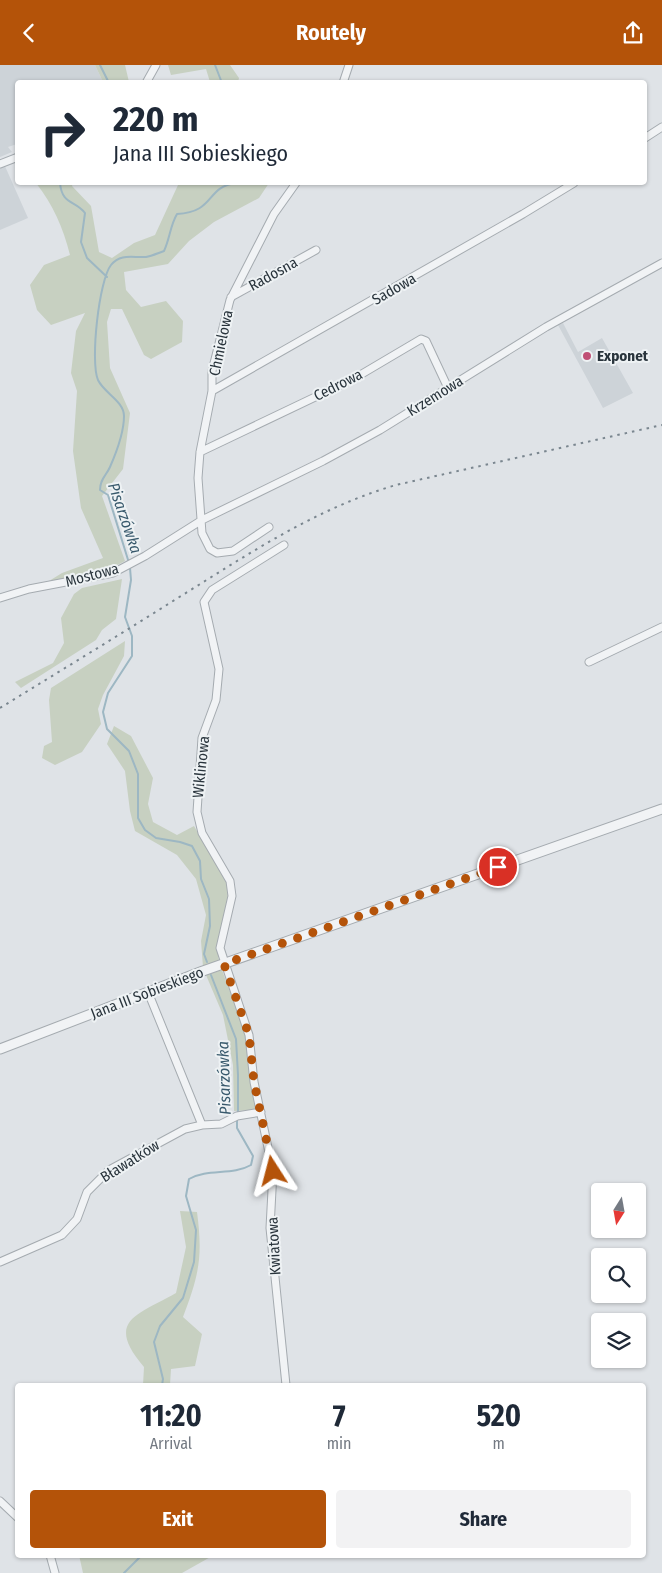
<!DOCTYPE html>
<meta charset="utf-8">
<style>
:root{--surface:#fff;--page:#f2f2f3;--text:#1f2937;--muted:#747a83;--accent:#b45309}
body{margin:0;font-family:"Fira Sans Condensed",sans-serif;background:var(--page);color:var(--text);height:100vh;display:flex;flex-direction:column;font-size:19px;white-space:nowrap}
*{box-sizing:border-box;margin:0}
p{font-size:16px;color:var(--muted)}
.icon{flex:none;width:28px;height:28px;fill:none;stroke:currentColor;stroke-width:2;stroke-linecap:round;stroke-linejoin:round}
.map{position:relative;flex:1;overflow:hidden}
.side{position:absolute;left:15px;top:1318px;width:631px;height:175px;display:flex;flex-direction:column;background:var(--surface);border-radius:5px;box-shadow:0 1px 4px #0004}
.side>*{flex:none}
.hud{position:absolute;left:15px;top:15px;width:632px;height:105px;border-radius:5px;box-shadow:0 1px 4px #0004;background:#fff;color:var(--text);overflow:hidden}
.needle{width:32px;rotate:191deg}
.buttons{position:absolute;left:591px;top:1118px;display:grid;gap:10px}
.buttons a{display:grid;place-items:center;width:55px;height:55px;border-radius:5px;background:var(--surface);box-shadow:0 1px 4px #0004;font-size:25px}
.pin{position:absolute;display:grid;place-items:center;width:42px;height:42px;color:#fff;margin:-21px;border:2px solid #fff;border-radius:50%;box-shadow:0 1px 5px #0007}
.me{position:absolute;width:55px;margin:-28px;rotate:351deg;stroke-linejoin:round;filter:drop-shadow(0 0 4px #0008)}
.turn{display:flex;align-items:center;gap:18px;height:105px;padding:0 15px;font-size:22px}
.turn .icon{width:65px;height:65px;stroke-width:2.5}
.turn b{display:block;font-size:35px;line-height:42px}
.eta{display:flex;justify-content:space-evenly;align-items:center;height:85px;text-align:center}
.eta b{font-size:30px;font-weight:700;line-height:35px}
.cta{display:flex;gap:10px;margin-top:auto;padding:10px 15px}
.cta a{flex:1;height:58px;border-radius:5px;background:var(--accent);color:#fff;font-size:20px;font-weight:700;line-height:58px;text-align:center}
.cta a+a{background:var(--page);color:var(--text)}
header{display:flex;justify-content:space-between;align-items:center;height:65px;padding:0 15px;background:var(--accent);color:#fff;font-size:22px;font-weight:700}
.map>svg:first-child{display:block}
</style>
<header><svg class="icon" aria-label="back" viewBox="0 0 24 24"><path d="M15 5l-7 7 7 7"/></svg>Routely<svg class="icon" aria-label="share" viewBox="0 0 24 24"><path d="M12 15V3M7 8l5-5 5 5M5 13v7h14v-7"/></svg></header>
<div class="map">
<svg width="662" height="1508" viewBox="0 0 662 1508">
<rect width="100%" height="100%" fill="#dfe3e7"/>
<!-- built -->
<path fill="#cdd3d8" d="M 0,0 L 95,0 L 103,17 L 18,18 L 17,79 L 8,82 L 12,87 L 0,92 Z
M 4,99 L 28,153 L 0,165 L 0,101 Z
M 563,258 L 578,287 L 602,273 L 633,328 L 603,343 L 558,260 Z"/>
<!-- green -->
<path fill="#c7d0c1" d="M 95,0 L 125,0 L 129,17 L 103,17 Z
M 168,0 L 230,0 L 239,13 L 238,17 L 210,17 L 206,4 L 171,10 Z
M 36,118 L 73,118 L 72,121 L 91,141 L 99,187 L 112,193 L 134,178 L 155,170 L 178,120 L 187,118 L 269,118 L 259,133 L 214,157 L 189,176 L 168,199 L 124,207 L 126,225 L 141,242 L 166,236 L 183,256 L 182,277 L 151,294 L 144,290 L 122,244 L 111,244 L 107,257 L 110,303 L 130,348 L 123,404 L 102,431 L 125,496 C 103,509 74,512 49,516 L 62,508 L 103,493 L 81,443 L 73,386 L 77,326 L 71,308 L 76,266 L 85,248 L 51,260 L 37,245 L 30,220 L 44,200 L 70,190 C 63,162 53,140 36,118 Z
M 122,514 L 116,554 L 102,565 L 96,575 L 21,623 L 15,617 L 53,598 L 64,578 L 61,553 L 74,529 L 82,523 Z
M 125,576 L 124,591 L 103,630 L 98,644 L 101,659 L 82,687 L 55,700 L 42,693 L 44,681 L 52,677 L 49,635 L 51,623 Z
M 114,661 L 131,671 L 153,713 L 148,739 L 153,757 L 177,770 L 194,761 L 227,816 L 228,833 L 217,882 L 219,896 L 203,902 L 201,876 L 206,850 L 196,814 L 177,790 L 135,766 L 130,746 L 125,706 L 107,679 Z
M 222,905 L 246,970 L 256,1045 L 234,1046 L 233,1000 L 223,950 L 206,910 Z
M 180,1146 L 197,1147 C 203,1192 199,1210 183,1252 L 202,1269 L 195,1301 L 171,1304 L 170,1320 L 143,1320 L 144,1302 C 104,1255 138,1250 176,1228 L 186,1182 Z
M 79,1490 L 214,1490 L 182,1508 L 83,1508 Z"/>
<g fill="none" stroke-linecap="round" stroke-linejoin="round">
<!-- stream -->
<path stroke="#9db7c3" stroke-width="2" d="M 100,0 L 109,18
M 215,0 L 222,18
M 60,118 C 62,140 75,135 85,148 L 81,177 L 87,193 L 107,212
M 129,498 L 108,430 L 100,425 C 100,414 106,411 110,402 C 117,386 124,368 124,351 C 124,336 104,328 98,315 C 90,297 99,215 111,200 C 121,188 133,193 146,192 C 152,191 158,188 164,186 C 170,173 170,161 177,149 C 216,147 205,122 236,118
M 130,503 L 131,515 L 125,552 L 132,571 L 132,591 L 108,628 L 103,647 L 107,664 L 129,686 L 138,709 L 138,753 L 145,765 L 156,773 L 180,777 L 192,781 L 200,796 L 201,814 L 209,834 L 210,861 L 204,889 L 207,897
M 211,910 L 236,974 L 238,1010 L 238,1048
M 162,1320 L 163,1314 L 154,1277 L 160,1261 L 183,1233 L 194,1197 L 196,1165 L 186,1131 L 189,1114 C 208,1103 232,1111 251,1100 L 253,1091 L 237,1063 L 237,1053
M 124,1508 L 142,1490"/>
<!-- minor casing -->
<g stroke="#a5abb0" stroke-width="9">
<path id="minor" d="M 146,18 L 156,0
M 343,18 L 349,0
M 645,73 L 662,62
M 0,99 L 18,92
M 231,232 L 316,185
M 212,326 L 523,149 L 574,118
M 200,387 L 355,313 L 421,274 L 426,276 L 448,323
M 269,462 L 233,486 L 217,488 L 210,484 L 202,468 L 198,413 L 200,387 L 212,326 L 212,306 L 230,235 L 274,149 L 296,118
M 284,480 L 212,525 L 204,537 L 219,604 L 216,635 L 202,673 L 197,747 L 202,768 L 230,816 L 232,831 L 220,883 L 249,970 L 254,1017 L 273,1106 L 270,1163 L 286,1320
M 0,533 L 29,524 L 113,508 L 145,491 L 202,455 L 323,396 L 380,365 L 546,262 L 662,198
M 589,597 L 662,562
M 148,927 L 202,1060
M 0,1197 L 62,1170 L 77,1154 L 87,1127 L 109,1105 L 185,1064 L 202,1060 L 221,1059 L 237,1051 L 261,1047
M 0,1436 L 18,1453
M 50,1490 L 55,1508"/>
</g>
<!-- tertiary casing -->
<g stroke="#a5abb0" stroke-width="11">
<path id="tertiary" d="M 0,984 L 203,906 L 662,744"/>
</g>
<!-- minor -->
<use href="#minor" stroke="#f1f3f5" stroke-width="7"/>
<!-- tertiary -->
<use href="#tertiary" stroke="#f1f3f5" stroke-width="9"/>
<!-- rail -->
<path stroke="#7a868f" stroke-width="2" stroke-dasharray="2.5 5" stroke-linecap="butt" d="M 0,643 C 60,606 121,569 181,531 C 250,488 317,443 396,420 L 662,360"/>
</g>
<g fill="none" stroke-linecap="round" stroke-linejoin="round">
<!-- route -->
<path stroke="#b45309" stroke-width="9" stroke-dasharray="0 16.2" d="M 273,1106 L 254,1017 L 249,970 L 224,899 L 498,802"/>
</g>
<!-- markers -->
<circle fill="#c04f75" stroke="#eef2f4" stroke-width="2" cx="587" cy="291" r="5"/>
<g text-anchor="middle" dominant-baseline="central" stroke-width="4" stroke-linejoin="round" paint-order="stroke">
<!-- street labels -->
<g font-size="15" fill="#29343c" stroke="#eef2f4">
<text transform="translate(273 209) rotate(-29)">Radosna</text>
<text transform="translate(394 224) rotate(-30)">Sadowa</text>
<text transform="translate(221 278) rotate(-78)">Chmielowa</text>
<text transform="translate(338 320) rotate(-27)">Cedrowa</text>
<text transform="translate(435 331) rotate(-32)">Krzemowa</text>
<text transform="translate(92 510) rotate(-15)">Mostowa</text>
<text transform="translate(201 702) rotate(-84)">Wiklinowa</text>
<text transform="translate(147 928) rotate(-21)">Jana III Sobieskiego</text>
<text transform="translate(130 1096) rotate(-32)">Bławatków</text>
<text transform="translate(274 1181) rotate(-93)">Kwiatowa</text>
</g>
<!-- poi labels -->
<g font-size="15" font-weight="bold" fill="#29343c" stroke="#eef2f4" text-anchor="start">
<text x="597" y="291">Exponet</text>
</g>
<!-- water labels -->
<g font-size="16" font-style="italic" fill="#38596c" stroke="#eef2f4">
<text transform="translate(125 453) rotate(71)">Pisarzówka</text>
<text transform="translate(224 1013) rotate(-92)">Pisarzówka</text>
</g>
</g>
</svg>
<div class="buttons">
<a><svg class="needle" viewBox="-14 -14 28 28"><path d="M0-13l5 13h-10z" fill="#e53935"/><path d="M0 13l5-13h-10z" fill="#747a83"/></svg></a>
<a><svg class="icon" aria-label="search" viewBox="0 0 24 24"><circle cx="10" cy="10" r="6"/><path d="M15 15l6 6"/></svg></a>
<a><svg class="icon" aria-label="layers" viewBox="0 0 24 24"><path d="M12 4l9 5-9 5-9-5zM3 14l9 5 9-5"/></svg></a>
</div>
<div class="pin" style="left:498px;top:802px;background:#d93025"><svg class="icon" aria-label="arrive" viewBox="0 0 24 24"><path d="M6 21V4h12l-3 4 3 4H6"/></svg></div>
<svg class="me" style="left:273px;top:1106px" viewBox="-20 -20 40 40"><path d="M0-17L14 15 0 8-14 15z" fill="#b45309" stroke="#fff" stroke-width="4"/></svg>
<div class="hud">
<div class="turn"><svg class="icon" aria-label="right" viewBox="0 0 24 24"><path d="M7 20v-9h11M14 6l5 5-5 5"/></svg><div><b>220 m</b>Jana III Sobieskiego</div></div>
</div>
<section class="side">
<div class="eta">
<div><b>11:20</b><p>Arrival</p></div>
<div><b>7</b><p>min</p></div>
<div><b>520</b><p>m</p></div>
</div>
<div class="cta"><a>Exit</a><a>Share</a></div>
</section>
</div>
